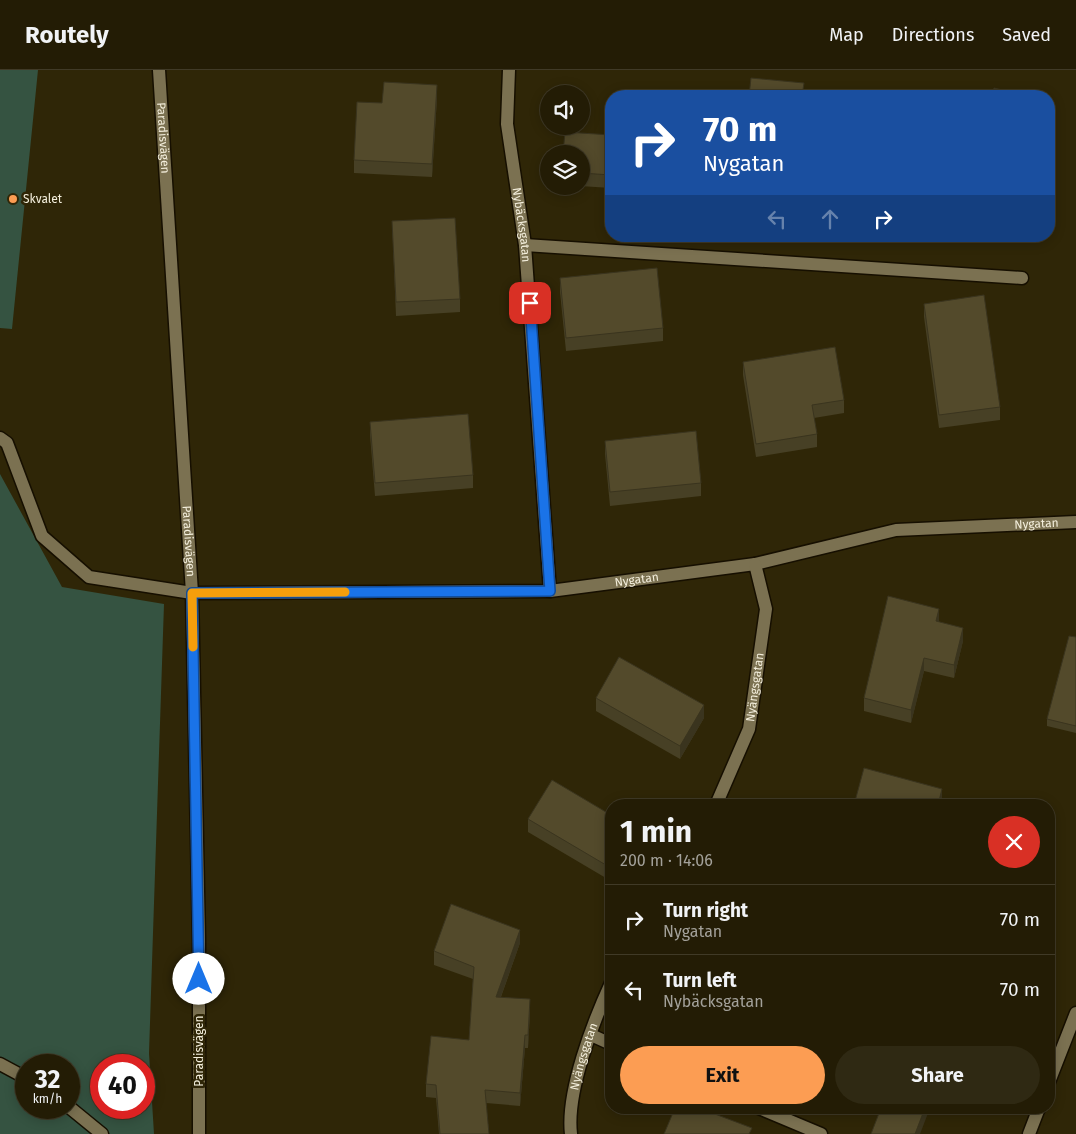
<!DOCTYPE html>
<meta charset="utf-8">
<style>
:root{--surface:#231c05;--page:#2f2913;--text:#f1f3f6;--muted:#a3a19a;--line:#403a27;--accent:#fc9d53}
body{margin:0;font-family:"Fira Sans",sans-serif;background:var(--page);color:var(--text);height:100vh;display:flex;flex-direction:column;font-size:19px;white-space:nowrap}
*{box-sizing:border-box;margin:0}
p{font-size:16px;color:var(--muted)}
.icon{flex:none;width:28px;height:28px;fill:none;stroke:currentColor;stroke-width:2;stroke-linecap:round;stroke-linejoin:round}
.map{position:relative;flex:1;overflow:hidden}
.drawer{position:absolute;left:605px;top:729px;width:450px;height:315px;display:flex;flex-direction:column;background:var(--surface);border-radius:20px;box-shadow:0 2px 12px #0003,0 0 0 1px var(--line)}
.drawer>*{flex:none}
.top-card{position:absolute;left:605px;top:20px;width:450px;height:152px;border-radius:20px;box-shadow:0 2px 12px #0003,0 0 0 1px var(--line);background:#1a4fa0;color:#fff;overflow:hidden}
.controls{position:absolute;left:540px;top:15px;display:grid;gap:10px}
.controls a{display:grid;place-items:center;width:50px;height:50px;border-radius:50%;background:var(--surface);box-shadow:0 2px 12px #0003,0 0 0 1px var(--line);font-size:25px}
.speed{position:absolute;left:15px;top:984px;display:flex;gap:10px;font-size:25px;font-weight:700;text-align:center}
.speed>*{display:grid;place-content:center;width:65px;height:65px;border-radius:50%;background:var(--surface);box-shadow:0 2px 12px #0003,0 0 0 1px var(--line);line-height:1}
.speed small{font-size:12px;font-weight:400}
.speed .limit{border:8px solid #d22;background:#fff;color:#111}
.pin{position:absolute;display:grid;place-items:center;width:42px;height:42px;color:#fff;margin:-21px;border-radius:10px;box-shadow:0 2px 8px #0006}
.me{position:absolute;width:55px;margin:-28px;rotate:0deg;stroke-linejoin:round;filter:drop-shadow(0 0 4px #0008)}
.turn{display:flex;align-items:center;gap:18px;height:105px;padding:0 15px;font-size:22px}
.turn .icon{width:65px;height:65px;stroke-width:2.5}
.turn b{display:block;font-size:35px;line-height:42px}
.lanes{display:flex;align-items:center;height:48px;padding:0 15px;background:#0003;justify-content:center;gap:25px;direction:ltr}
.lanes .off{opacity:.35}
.round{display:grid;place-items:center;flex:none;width:52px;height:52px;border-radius:26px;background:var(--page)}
.summary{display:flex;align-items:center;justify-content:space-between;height:85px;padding:0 15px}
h1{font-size:30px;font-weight:700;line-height:38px}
.action{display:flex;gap:10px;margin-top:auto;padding:10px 15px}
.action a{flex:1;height:58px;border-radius:30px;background:var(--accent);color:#111;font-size:20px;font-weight:700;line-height:58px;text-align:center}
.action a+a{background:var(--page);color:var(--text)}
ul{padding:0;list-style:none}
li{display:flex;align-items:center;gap:15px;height:70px;padding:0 15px;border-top:1px solid var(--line)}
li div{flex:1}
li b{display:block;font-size:19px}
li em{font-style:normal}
header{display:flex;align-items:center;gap:30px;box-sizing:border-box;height:70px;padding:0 25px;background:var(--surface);border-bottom:1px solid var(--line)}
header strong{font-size:24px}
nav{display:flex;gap:28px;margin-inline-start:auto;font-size:18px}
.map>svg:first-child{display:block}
</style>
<header>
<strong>Routely</strong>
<nav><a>Map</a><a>Directions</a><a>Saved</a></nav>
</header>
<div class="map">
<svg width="1076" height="1064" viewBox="0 0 1076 1064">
<rect width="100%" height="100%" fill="#2f2607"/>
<!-- green -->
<path fill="#355341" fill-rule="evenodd" d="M 0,0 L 38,0 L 12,259 L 0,258 Z
M 0,404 L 62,517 L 164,534 L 149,983 L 154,1064 L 0,1064 ZM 26,995 L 69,995 L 69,1038 L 26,1038 ZM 101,995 L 144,995 L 144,1038 L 101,1038 Z"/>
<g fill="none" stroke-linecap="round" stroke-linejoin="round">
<!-- street casing -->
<g stroke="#160f00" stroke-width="15">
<g id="street">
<path id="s1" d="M 509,0 L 507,54 L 525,175 L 550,521"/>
<path d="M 525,175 L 1022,208"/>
<path id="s2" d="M 0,368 L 7,373 L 42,466 L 89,507 L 192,523 L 550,521 L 755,494 L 896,460 L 1076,452"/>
<path id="s3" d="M 716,735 L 749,659 L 766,539 L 755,494"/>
<path d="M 591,965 L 611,974"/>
<path d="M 0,994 L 26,1008"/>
<path d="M 1049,1012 L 1076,943"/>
<path d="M 69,1037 L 102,1064"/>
<path d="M 759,1038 L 821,1064"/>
<path id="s4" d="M 571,1064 C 566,1022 593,952 611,913"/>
<path d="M 1029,1064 L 1039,1038"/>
</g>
</g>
<!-- secondary casing -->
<g stroke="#160f00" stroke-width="15">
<g id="secondary">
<path id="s5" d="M 159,0 L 192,523 L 199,870 L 199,1064"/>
</g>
</g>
<!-- street -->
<use href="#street" stroke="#7b7151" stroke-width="12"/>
<!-- secondary -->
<use href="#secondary" stroke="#7b7151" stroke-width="12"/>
</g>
<!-- wall -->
<path fill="#474025" d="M 437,28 L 432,107 L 354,103 L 354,90 L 382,33 Z
M 611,65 L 611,118 L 580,116 L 581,116 L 581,84 Z
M 392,151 L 460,229 L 460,242 L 396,246 Z
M 560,208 L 663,258 L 663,271 L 566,281 L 560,222 Z
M 924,234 L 1000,337 L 1000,350 L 939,358 L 924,247 Z
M 743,292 L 844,330 L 844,343 L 814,348 L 817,364 L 817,377 L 756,387 L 743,305 Z
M 370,352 L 473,405 L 473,418 L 375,426 L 370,365 Z
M 605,371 L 701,413 L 701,426 L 610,436 L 605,384 Z
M 939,552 L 963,571 L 954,608 L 924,601 L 911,653 L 864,641 L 864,628 Z
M 1076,567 L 1076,663 L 1047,656 L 1047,649 Z
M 596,628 L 704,648 L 680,689 L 596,641 Z
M 611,745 L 611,811 L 528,762 L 528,749 Z
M 520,873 L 501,927 L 530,942 L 528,978 L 525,978 L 520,1036 L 486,1033 L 489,1064 L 439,1064 L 436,1028 L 426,1027 L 426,1014 L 469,970 L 473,909 L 434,895 L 434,881 Z"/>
<!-- shaded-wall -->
<path fill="#3a341e" d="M 437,15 L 437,28 L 432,107 L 432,94 Z
M 939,539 L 939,552 L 936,551 Z
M 963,558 L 963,571 L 954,608 L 954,595 Z
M 924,588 L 924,601 L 911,653 L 911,640 Z
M 704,635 L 704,648 L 680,689 L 680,676 Z
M 942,719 L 942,732 L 941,735 L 938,735 Z
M 520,860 L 520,873 L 496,940 L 496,927 Z
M 530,929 L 530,942 L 528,978 L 528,965 Z
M 525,965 L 525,978 L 520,1036 L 520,1023 Z
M 925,1038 L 930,1038 L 920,1064 L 915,1064 Z"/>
<!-- building -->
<path fill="#534a2b" stroke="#3a341e" d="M 751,8 L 804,13 L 802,26 L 749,26 Z
M 384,12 L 437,15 L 432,94 L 354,90 L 357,32 L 382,33 Z
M 994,18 L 1028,26 L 992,26 Z
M 565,62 L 611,65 L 611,105 L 581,103 L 581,84 L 563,84 Z
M 455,148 L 460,229 L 396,232 L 392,151 Z
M 657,198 L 663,258 L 566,268 L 560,208 Z
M 984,225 L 1000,337 L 939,345 L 924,234 Z
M 835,277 L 844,330 L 812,335 L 817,364 L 756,374 L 743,292 Z
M 468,344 L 473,405 L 375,413 L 370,352 Z
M 696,361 L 701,413 L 610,422 L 605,371 Z
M 888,526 L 939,539 L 936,551 L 963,558 L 954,595 L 924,588 L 911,640 L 864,628 Z
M 1069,566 L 1076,567 L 1076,656 L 1047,649 Z
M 619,587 L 704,635 L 680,676 L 596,628 Z
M 864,698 L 942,719 L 938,735 L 854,735 Z
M 552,710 L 611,745 L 611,798 L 528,749 Z
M 451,834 L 520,860 L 496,927 L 530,929 L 528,965 L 525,965 L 520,1023 L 485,1020 L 489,1064 L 440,1064 L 436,1015 L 426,1014 L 431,966 L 469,970 L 474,897 L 434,881 Z
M 675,1038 L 699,1038 L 752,1058 L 749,1064 L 664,1064 Z
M 881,1038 L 925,1038 L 915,1064 L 871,1064 Z"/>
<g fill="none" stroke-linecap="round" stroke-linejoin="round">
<!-- route casing -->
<g stroke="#114b97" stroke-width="12">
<path id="route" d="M 199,909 L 192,523 L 550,521 L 530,233"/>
</g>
<!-- route -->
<use href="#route" stroke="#1a73e8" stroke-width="9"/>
<!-- slow -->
<path stroke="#f59e0b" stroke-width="9" d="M 193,577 L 192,523 L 345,522"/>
</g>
<!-- markers -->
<circle fill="#fc9d53" stroke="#2f2607" stroke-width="2" cx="13" cy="129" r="5"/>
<g text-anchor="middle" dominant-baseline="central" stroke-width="5" stroke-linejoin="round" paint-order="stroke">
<!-- street labels -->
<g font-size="12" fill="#f4efdd" stroke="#2f2607">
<text stroke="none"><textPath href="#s5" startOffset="68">Paradisvägen</textPath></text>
<text stroke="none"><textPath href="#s1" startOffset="156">Nybäcksgatan</textPath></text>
<text stroke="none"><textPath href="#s2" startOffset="1125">Nygatan</textPath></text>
<text stroke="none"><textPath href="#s5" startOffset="472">Paradisvägen</textPath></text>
<text stroke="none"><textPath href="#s2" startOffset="720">Nygatan</textPath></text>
<text stroke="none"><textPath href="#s3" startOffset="125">Nyängsgatan</textPath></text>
<text transform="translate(199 981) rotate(-90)">Paradisvägen</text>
<text stroke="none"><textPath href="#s4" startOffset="79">Nyängsgatan</textPath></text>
</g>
<!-- poi labels -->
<g font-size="12" fill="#f4efdd" stroke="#2f2607" text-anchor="start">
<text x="23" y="129">Skvalet</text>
</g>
</g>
</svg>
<div class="controls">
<a><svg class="icon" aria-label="sound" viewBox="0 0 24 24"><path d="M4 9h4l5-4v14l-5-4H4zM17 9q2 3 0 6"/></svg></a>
<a><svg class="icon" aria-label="layers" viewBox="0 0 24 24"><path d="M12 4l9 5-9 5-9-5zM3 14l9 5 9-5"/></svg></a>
</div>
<div class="speed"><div>32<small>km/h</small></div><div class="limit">40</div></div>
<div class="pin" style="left:530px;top:233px;background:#d93025"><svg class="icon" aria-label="arrive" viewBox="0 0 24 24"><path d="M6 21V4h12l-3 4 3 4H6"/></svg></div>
<svg class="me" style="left:199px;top:909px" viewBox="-20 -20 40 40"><circle r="19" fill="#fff"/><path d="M0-13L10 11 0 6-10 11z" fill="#1a73e8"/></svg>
<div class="top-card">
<div class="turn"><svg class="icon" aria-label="right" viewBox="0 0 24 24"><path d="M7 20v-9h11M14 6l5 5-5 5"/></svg><div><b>70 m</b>Nygatan</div></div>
<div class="lanes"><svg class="icon off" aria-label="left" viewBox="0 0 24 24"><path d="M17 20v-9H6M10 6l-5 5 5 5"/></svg><svg class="icon off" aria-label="ahead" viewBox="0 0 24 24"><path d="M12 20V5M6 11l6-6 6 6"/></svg><svg class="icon" aria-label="right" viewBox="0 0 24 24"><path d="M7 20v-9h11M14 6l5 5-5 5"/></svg></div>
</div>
<section class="drawer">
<div class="summary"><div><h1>1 min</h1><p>200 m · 14:06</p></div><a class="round" style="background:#d93025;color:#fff"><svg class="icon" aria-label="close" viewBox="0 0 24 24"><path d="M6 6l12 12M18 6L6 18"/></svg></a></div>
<ul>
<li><svg class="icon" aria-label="right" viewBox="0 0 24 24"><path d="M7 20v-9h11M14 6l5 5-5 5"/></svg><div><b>Turn right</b><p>Nygatan</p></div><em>70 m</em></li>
<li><svg class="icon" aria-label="left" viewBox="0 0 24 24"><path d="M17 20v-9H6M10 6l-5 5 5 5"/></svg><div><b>Turn left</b><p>Nybäcksgatan</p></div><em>70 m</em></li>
</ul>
<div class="action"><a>Exit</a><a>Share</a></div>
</section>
</div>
